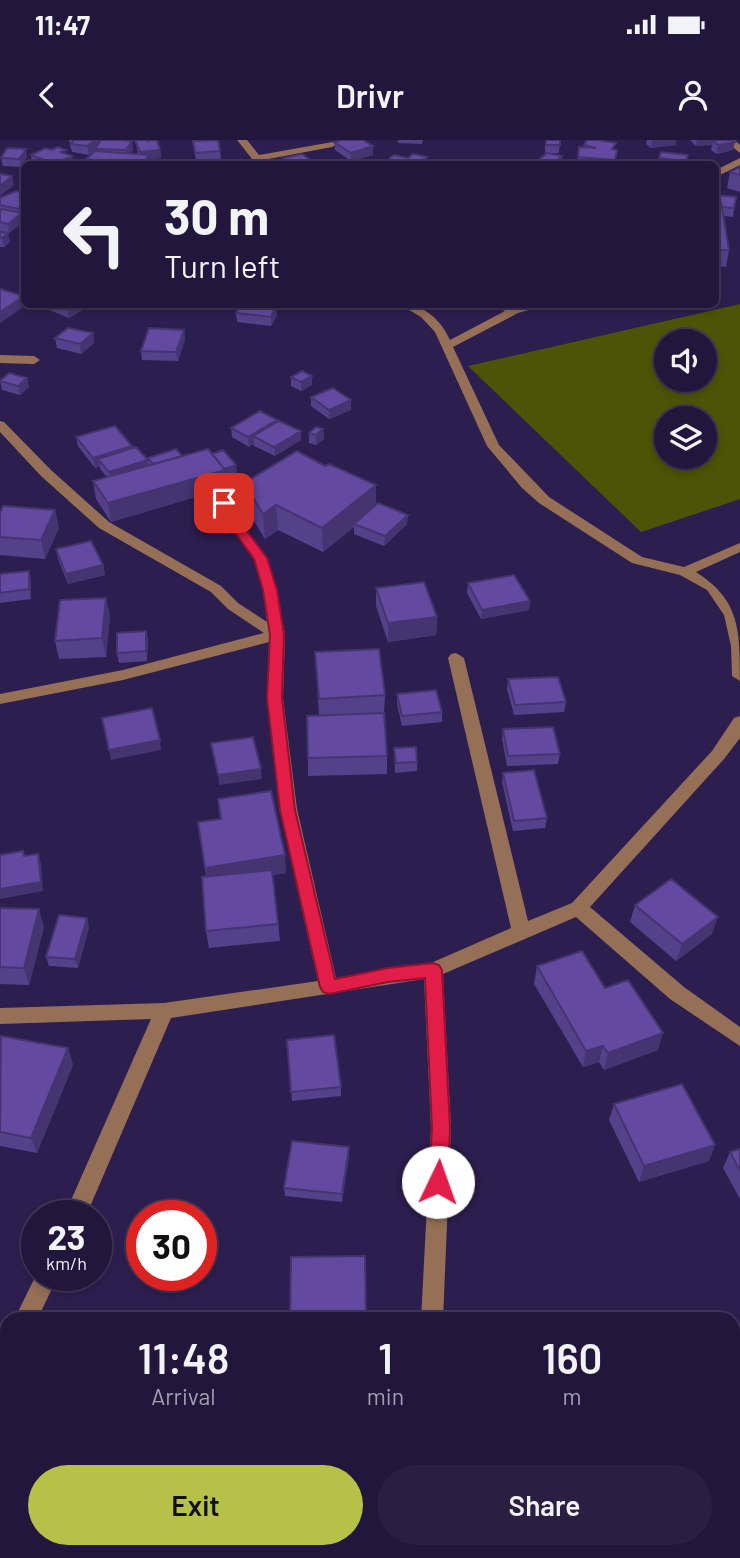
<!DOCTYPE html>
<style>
:root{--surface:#22163c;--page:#2a1f43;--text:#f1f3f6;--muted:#a29faf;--line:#3f3556;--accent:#b7c148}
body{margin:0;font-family:Barlow,sans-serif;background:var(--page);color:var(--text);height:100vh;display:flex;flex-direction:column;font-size:26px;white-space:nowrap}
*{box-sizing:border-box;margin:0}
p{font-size:23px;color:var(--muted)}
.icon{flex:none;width:38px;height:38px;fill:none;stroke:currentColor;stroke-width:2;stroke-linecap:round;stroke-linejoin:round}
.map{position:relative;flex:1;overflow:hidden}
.drawer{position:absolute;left:0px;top:1172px;width:740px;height:247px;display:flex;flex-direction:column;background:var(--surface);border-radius:21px 21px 0 0;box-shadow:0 4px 10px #0003,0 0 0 2px var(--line)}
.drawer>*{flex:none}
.guide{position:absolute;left:21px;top:21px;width:698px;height:147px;border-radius:10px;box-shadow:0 4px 10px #0003,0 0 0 2px var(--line);background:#22163c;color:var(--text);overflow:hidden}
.tools{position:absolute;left:654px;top:189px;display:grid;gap:14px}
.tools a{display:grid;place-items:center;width:63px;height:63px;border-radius:50%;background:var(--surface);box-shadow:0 4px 10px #0003,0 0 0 2px var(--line);font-size:35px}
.speed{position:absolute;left:21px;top:1060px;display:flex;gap:14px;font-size:35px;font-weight:700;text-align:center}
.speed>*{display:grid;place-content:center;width:91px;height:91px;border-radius:50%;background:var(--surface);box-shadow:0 4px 10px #0003,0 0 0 2px var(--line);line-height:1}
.speed small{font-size:18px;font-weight:400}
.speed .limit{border:10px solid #d22;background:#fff;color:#111}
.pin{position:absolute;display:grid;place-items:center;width:60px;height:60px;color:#fff;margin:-30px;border-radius:14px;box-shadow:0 4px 10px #0006}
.me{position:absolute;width:77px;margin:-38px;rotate:3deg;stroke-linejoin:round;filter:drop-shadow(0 0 5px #0008)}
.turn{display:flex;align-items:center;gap:24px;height:147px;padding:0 28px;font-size:32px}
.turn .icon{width:91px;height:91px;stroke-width:2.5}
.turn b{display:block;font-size:49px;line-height:60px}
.eta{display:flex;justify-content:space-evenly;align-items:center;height:119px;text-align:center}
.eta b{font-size:42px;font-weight:600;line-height:49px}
.primary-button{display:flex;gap:14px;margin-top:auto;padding:14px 28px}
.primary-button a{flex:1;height:80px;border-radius:42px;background:var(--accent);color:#111;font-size:28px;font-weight:600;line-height:80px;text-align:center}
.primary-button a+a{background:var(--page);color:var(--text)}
.status{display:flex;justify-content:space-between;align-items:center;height:49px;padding:0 35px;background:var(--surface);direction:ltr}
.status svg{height:19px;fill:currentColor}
header{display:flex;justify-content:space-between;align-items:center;height:91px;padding:0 28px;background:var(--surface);font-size:32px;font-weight:600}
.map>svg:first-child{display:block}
</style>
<div class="status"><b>11:47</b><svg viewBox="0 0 49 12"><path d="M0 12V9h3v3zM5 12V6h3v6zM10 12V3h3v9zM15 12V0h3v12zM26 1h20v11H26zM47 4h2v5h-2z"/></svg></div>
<header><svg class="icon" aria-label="back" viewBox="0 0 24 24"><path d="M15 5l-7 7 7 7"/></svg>Drivr<svg class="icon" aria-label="person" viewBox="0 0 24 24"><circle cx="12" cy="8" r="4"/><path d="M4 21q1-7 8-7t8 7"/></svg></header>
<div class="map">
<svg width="740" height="1418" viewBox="0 0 740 1418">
<rect width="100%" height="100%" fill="#2d1e50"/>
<!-- green -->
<path fill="#4e5305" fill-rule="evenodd" d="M 740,164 L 740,359 L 641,392 L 468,226 ZM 667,201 L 705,201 L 705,240 L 667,240 ZM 667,278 L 705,278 L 705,317 L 667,317 Z"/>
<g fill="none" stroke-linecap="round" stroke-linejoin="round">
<!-- minor -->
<path fill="#956f56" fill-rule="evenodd" d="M 237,0 L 247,0 L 259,15 L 344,0 L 332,7 L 263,20 L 266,24 L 256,24 Z
M 724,0 L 735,0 L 740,5 L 740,13 Z
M 740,18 L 740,25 L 716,37 L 716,30 Z
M 399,164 C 423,164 440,178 450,200 L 505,171 L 489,164 L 550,164 L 518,173 L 453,207 L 499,305 L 549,357 L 642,417 L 684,427 L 740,403 L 740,412 L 696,432 C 740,460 740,490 740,541 L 732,536 L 731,506 L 724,475 L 707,450 L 680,435 L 632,423 L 539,363 L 522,348 L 487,306 L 435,192 L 421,177 Z
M 0,215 L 34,216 L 40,220 L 34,224 L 0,223 Z
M 0,281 L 4,282 L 51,330 L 109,382 L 221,446 L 238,463 L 267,482 C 264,461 263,437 253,418 C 243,398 226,384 217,363 L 242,343 L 247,342 L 254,346 L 231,364 L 237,377 L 267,418 L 277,450 L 285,495 L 283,558 L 297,669 L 336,838 L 431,823 L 511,788 L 448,518 L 451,514 L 456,513 L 464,518 L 528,781 L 572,763 L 712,611 L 734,578 L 740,576 L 740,598 L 724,619 L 590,767 L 684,847 L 740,887 L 740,906 L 670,859 L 576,777 L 443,834 L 451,988 L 443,1180 L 421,1180 L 431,988 L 424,839 L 171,878 L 86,1076 L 64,1076 L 151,879 L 0,884 L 0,868 L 164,863 L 318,841 C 292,725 265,622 269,502 L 123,540 L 0,564 L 0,554 L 123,530 L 264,493 L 228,469 L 211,452 L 99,388 L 41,336 L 0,292 Z
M 37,1133 L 37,1136 L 58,1136 L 37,1180 L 14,1180 Z
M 7,1204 L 7,1239 L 0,1242 L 0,1207 Z
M 329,1412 L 355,1412 L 353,1418 L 327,1418 Z"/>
</g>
<!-- wall -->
<path fill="#55408a" d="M 69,0 L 99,2 L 133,9 L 131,13 L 138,14 L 135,0 L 147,1 L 160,10 L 161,18 L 150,19 L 151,23 L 159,24 L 82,24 L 86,23 L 86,19 L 95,11 L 95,9 L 89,15 L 72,12 Z
M 398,0 L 423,0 L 422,4 L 398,3 Z
M 545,0 L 560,0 L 559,13 L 549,13 L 562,16 L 561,24 L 534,24 L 546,13 L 545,13 Z
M 647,0 L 676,0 L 676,5 L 651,8 L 646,4 Z
M 690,0 L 732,0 L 733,10 L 717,14 L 711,10 L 712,5 L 696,6 Z
M 193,1 L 220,11 L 221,19 L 196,21 Z
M 334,2 L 373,6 L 373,15 L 351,21 L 335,10 Z
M 584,5 L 617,10 L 615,24 L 577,24 L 579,7 L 584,7 Z
M 31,15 L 72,16 L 73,24 L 32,24 Z
M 688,15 L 686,24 L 658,24 L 659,18 Z
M 27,17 L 21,27 L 3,26 L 1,18 Z
M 283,18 L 313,22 L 313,24 L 283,24 Z
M 740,27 L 740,52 L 727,48 L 730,32 Z
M 24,53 L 24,81 L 9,93 L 0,91 L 0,58 Z
M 716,55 L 736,57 L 733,77 L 724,76 L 729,110 L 726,127 L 716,126 Z
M 0,92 L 10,102 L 4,107 L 0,107 Z
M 42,164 L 92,164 L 69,178 L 42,167 Z
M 236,173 L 277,175 L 271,186 L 237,182 Z
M 184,190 L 185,199 L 178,221 L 142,220 L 141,211 Z
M 93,193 L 94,203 L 81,214 L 57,208 L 55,198 Z
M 291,237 L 312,245 L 301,251 L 291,246 Z
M 27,238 L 29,247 L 20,255 L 2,250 L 0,240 Z
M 311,257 L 351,270 L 329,279 L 311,266 Z
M 277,282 L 301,291 L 301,300 L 275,316 L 254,306 L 254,304 L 249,307 L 232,297 L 231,288 Z
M 323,289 L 324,299 L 316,305 L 309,303 L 309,293 Z
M 76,297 L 132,306 L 132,309 L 148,320 L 148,326 L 148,318 L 212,314 L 237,334 L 225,338 L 226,348 L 111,382 L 96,359 L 93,341 L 107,337 L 100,329 L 100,326 L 95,328 L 78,306 Z
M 244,343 L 376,364 L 407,384 L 384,406 L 354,394 L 354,387 L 323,412 L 278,390 L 265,399 L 246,368 Z
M 55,370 L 59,388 L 45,419 L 0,415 L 0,373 Z
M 56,409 L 103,425 L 105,435 L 68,444 L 58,419 Z
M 29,431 L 31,441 L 31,459 L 0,463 L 0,434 Z
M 468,443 L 530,461 L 529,470 L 481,479 L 467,453 Z
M 376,448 L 437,477 L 436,495 L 388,502 L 376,466 Z
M 106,458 L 110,476 L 106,517 L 59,519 L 55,501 Z
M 146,491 L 148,501 L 147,521 L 119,523 L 117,513 Z
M 315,512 L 385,555 L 384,574 L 387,616 L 387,634 L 308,636 L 308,618 L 319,575 Z
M 508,539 L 566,562 L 564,572 L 514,575 L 507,549 Z
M 397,554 L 442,572 L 442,582 L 402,586 L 397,564 Z
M 503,589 L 560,614 L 558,624 L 507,626 L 502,599 Z
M 394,608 L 417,622 L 417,631 L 395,633 Z
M 503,633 L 547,678 L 545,688 L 513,691 L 502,642 Z
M 218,659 L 286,733 L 273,735 L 280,801 L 209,808 L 206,791 L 206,736 L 198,682 L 220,679 Z
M 635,765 L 712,794 L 676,821 L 630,782 Z
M 0,768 L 44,787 L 29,845 L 0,844 Z
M 89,787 L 78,828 L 49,826 L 46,817 Z
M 537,826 L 605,848 L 658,910 L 604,930 L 599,922 L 583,927 L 534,844 Z
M 0,898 L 68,908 L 73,925 L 37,1013 L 0,1006 Z
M 287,900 L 341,947 L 341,956 L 292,961 Z
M 614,964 L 715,1005 L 709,1021 L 639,1042 L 609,980 Z
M 740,1009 L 740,1059 L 723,1028 L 730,1012 Z
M 349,1016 L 342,1062 L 285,1056 L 284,1048 Z
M 7,1245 L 7,1337 L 0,1335 L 0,1265 Z"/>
<!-- shaded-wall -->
<path fill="#453470" d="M 95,0 L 99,0 L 100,5 L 89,15 L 87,6 Z
M 652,0 L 676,0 L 676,5 L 651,8 Z
M 697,0 L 731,0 L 735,2 L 733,10 L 717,14 L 718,5 L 713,1 L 712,5 L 696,6 Z
M 132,1 L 133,9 L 128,19 L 126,10 Z
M 373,6 L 373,15 L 351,21 L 351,13 Z
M 26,9 L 27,17 L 21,27 L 19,19 Z
M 160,10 L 161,18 L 150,19 L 151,23 L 141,20 L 140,12 Z
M 72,16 L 73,24 L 56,24 Z
M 562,16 L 561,24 L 553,24 Z
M 427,17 L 426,24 L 417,24 Z
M 12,36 L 14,45 L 0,56 L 0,46 Z
M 22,73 L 24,81 L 9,93 L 8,84 Z
M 8,93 L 10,102 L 4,107 L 2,98 Z
M 24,156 L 24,164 L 26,165 L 0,183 L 0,172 Z
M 74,164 L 92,164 L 69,178 L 67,168 Z
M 276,166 L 277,175 L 271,186 L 271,177 Z
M 184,190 L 185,199 L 178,221 L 176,212 Z
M 93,193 L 94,203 L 81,214 L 80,204 Z
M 312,236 L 312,245 L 301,251 L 301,242 Z
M 27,238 L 29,247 L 20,255 L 18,246 Z
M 351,260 L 351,270 L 329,279 L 329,270 Z
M 277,280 L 278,290 L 253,296 L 254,304 L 249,307 L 248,297 Z
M 323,289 L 324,299 L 316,305 L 316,295 Z
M 301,291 L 301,300 L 275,316 L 274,307 Z
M 132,306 L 133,316 L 98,319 L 100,326 L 95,328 L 93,318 Z
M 148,320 L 149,330 L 111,342 L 109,332 Z
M 236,325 L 237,334 L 225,338 L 226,348 L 111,382 L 108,363 Z
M 376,345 L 376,370 L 354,384 L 354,387 L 323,412 L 322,388 Z
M 276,365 L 278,390 L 265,399 L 263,374 Z
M 55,370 L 59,388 L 45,419 L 41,400 Z
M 408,375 L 407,384 L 384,406 L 385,396 Z
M 103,425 L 105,435 L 68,444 L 66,434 Z
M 29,431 L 31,441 L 31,459 L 29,449 Z
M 106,458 L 110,476 L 106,517 L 102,498 Z
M 530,461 L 529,470 L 481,479 L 482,470 Z
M 437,477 L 436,495 L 388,502 L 388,483 Z
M 146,491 L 148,501 L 147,521 L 146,511 Z
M 160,600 L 161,610 L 111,620 L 109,610 Z
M 261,629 L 262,639 L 219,645 L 218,635 Z
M 38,714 L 41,723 L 43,751 L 0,759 L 0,749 Z
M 285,715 L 286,733 L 208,746 L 205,728 Z
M 39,769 L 44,787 L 29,845 L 24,828 Z
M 718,777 L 712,794 L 676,821 L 682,804 Z
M 87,778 L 89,787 L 78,828 L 75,819 Z
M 663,893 L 658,910 L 604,930 L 608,913 Z
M 603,906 L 599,922 L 583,927 L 586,911 Z
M 68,908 L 73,925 L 37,1013 L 31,998 Z
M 715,1005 L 709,1021 L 639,1042 L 644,1026 Z
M 349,1007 L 349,1016 L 342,1062 L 342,1054 Z"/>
<!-- building -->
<path fill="#634aa0" stroke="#453470" stroke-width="2" d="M 71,0 L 95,0 L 87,6 L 71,4 L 74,0 Z
M 101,0 L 121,0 L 132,1 L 126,10 L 95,9 Z
M 135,0 L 147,0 L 147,1 L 157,0 L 160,10 L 140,12 Z
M 218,0 L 220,11 L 195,13 L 193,1 Z
M 342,0 L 363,0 L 373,6 L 351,13 L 334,2 Z
M 546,0 L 560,0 L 560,5 L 546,5 Z
M 587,0 L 597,0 L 616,3 L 612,9 L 617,10 L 615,20 L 578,17 L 579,7 L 596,8 L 584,5 Z
M 720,0 L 732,0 L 735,2 L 718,5 L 713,1 Z
M 58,7 L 66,10 L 61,12 L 72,16 L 55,24 L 31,15 L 46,8 L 51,10 Z
M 7,8 L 26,9 L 19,19 L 1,18 Z
M 95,11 L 150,15 L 141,24 L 144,21 L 159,24 L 111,24 L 98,23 L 101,21 L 86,19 Z
M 661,12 L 688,15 L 686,21 L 659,18 Z
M 547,13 L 562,16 L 553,24 L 534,24 Z
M 302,14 L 313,22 L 304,24 L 291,24 L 283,18 Z
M 413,14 L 427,17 L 417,24 L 396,24 L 385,22 L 394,15 L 408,18 Z
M 740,27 L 740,35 L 730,32 Z
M 0,34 L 12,36 L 0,46 Z
M 16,51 L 24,53 L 24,54 L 20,57 L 24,58 L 24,70 L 0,65 L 0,58 Z
M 716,55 L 736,57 L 734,68 L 722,67 L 721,63 L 716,63 Z
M 716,63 L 721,63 L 729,110 L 716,110 Z
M 2,69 L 22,73 L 8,84 L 0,82 L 0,71 Z
M 0,92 L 8,93 L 2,98 L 0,98 Z
M 0,149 L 24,156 L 0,172 Z
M 57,164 L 74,164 L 67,168 Z
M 241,164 L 264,164 L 276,166 L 271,177 L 236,173 Z
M 68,188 L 93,193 L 80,204 L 55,198 Z
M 149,188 L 184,190 L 176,212 L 141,211 Z
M 302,231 L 312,236 L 301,242 L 291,237 Z
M 9,233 L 27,238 L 18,246 L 0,241 Z
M 333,248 L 351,260 L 329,270 L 311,257 Z
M 260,271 L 277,280 L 248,297 L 231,288 Z
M 279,281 L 301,291 L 274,307 L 253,296 Z
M 115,286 L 132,306 L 93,318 L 76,297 Z
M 316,287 L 323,289 L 316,295 L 309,293 Z
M 136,307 L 148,320 L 109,332 L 98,319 Z
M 176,309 L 182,316 L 153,324 L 148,318 Z
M 208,309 L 225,330 L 108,363 L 93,341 Z
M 223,310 L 236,325 L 224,329 L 212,314 Z
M 297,311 L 325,326 L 329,324 L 376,345 L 322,388 L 276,365 L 263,374 L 244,343 Z
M 378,363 L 408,375 L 385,396 L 354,384 Z
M 3,366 L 55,370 L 41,400 L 0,397 L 0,373 Z
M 91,401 L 103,425 L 66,434 L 56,409 Z
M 29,431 L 29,449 L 0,453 L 0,434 Z
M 514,435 L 530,461 L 482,470 L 468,443 Z
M 424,442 L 437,477 L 388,483 L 376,448 Z
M 106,458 L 102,498 L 55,501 L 60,460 Z
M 146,491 L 146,511 L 117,513 L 117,493 Z
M 379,509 L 385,555 L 319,559 L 315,512 Z
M 558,537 L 566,562 L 515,565 L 508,539 Z
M 436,550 L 442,572 L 402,576 L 397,554 Z
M 152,568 L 160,600 L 109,610 L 102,578 Z
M 384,573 L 387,616 L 308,618 L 307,576 Z
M 553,587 L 560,614 L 508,616 L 503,589 Z
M 253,597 L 261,629 L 218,635 L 211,603 Z
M 416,607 L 417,622 L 396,623 L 394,608 Z
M 534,630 L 547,678 L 514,681 L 503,633 Z
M 271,651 L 285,715 L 205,728 L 198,682 L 221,679 L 218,659 Z
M 23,711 L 24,716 L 38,714 L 41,742 L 0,749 L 0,715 Z
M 272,730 L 278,784 L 206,791 L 202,737 Z
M 671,739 L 718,777 L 682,804 L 635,765 Z
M 0,768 L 39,769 L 24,828 L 0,827 Z
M 59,775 L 87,778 L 75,819 L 46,817 Z
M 582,811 L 605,848 L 628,840 L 663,893 L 608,913 L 603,906 L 586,911 L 537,826 Z
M 334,895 L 341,947 L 291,952 L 287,900 Z
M 1,896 L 68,908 L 31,998 L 0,992 Z
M 682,944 L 715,1005 L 644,1026 L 614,964 Z
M 292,1001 L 349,1007 L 342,1054 L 284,1048 Z
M 740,1009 L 740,1031 L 730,1012 Z
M 365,1116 L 366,1180 L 290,1180 L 291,1117 Z
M 7,1245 L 7,1327 L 0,1325 L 0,1265 Z"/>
<!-- route -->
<path fill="#e11d48" stroke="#92132f" stroke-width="2" d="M 224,359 L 228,360 L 236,376 L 267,418 L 277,450 L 284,495 L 282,558 L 295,670 L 335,839 L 388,828 L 433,823 L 439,825 L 442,830 L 450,988 L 448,1042 L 445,1049 L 438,1051 L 432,1049 L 429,1042 L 432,988 L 425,838 L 388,842 L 329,854 L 323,852 L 320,847 L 280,670 L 267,558 L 270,495 L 263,450 L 254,419 L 224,377 L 218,363 Z"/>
</svg>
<div class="tools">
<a><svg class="icon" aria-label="sound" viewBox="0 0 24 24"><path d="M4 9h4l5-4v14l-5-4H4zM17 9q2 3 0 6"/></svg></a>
<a><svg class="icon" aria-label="layers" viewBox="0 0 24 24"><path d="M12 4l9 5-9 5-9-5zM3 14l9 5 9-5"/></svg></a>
</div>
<div class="speed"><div>23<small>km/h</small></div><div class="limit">30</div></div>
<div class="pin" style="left:224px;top:363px;background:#d93025"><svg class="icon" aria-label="arrive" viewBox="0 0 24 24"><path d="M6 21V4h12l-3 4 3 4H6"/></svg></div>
<svg class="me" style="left:438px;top:1042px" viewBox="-20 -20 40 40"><circle r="19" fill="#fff"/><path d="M0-13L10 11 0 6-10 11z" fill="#e11d48"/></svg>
<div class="guide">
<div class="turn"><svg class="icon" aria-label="left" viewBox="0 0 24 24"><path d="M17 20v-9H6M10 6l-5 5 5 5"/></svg><div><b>30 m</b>Turn left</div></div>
</div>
<section class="drawer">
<div class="eta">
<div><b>11:48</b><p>Arrival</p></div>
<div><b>1</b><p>min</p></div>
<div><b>160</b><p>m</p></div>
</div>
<div class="primary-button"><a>Exit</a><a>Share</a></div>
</section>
</div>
